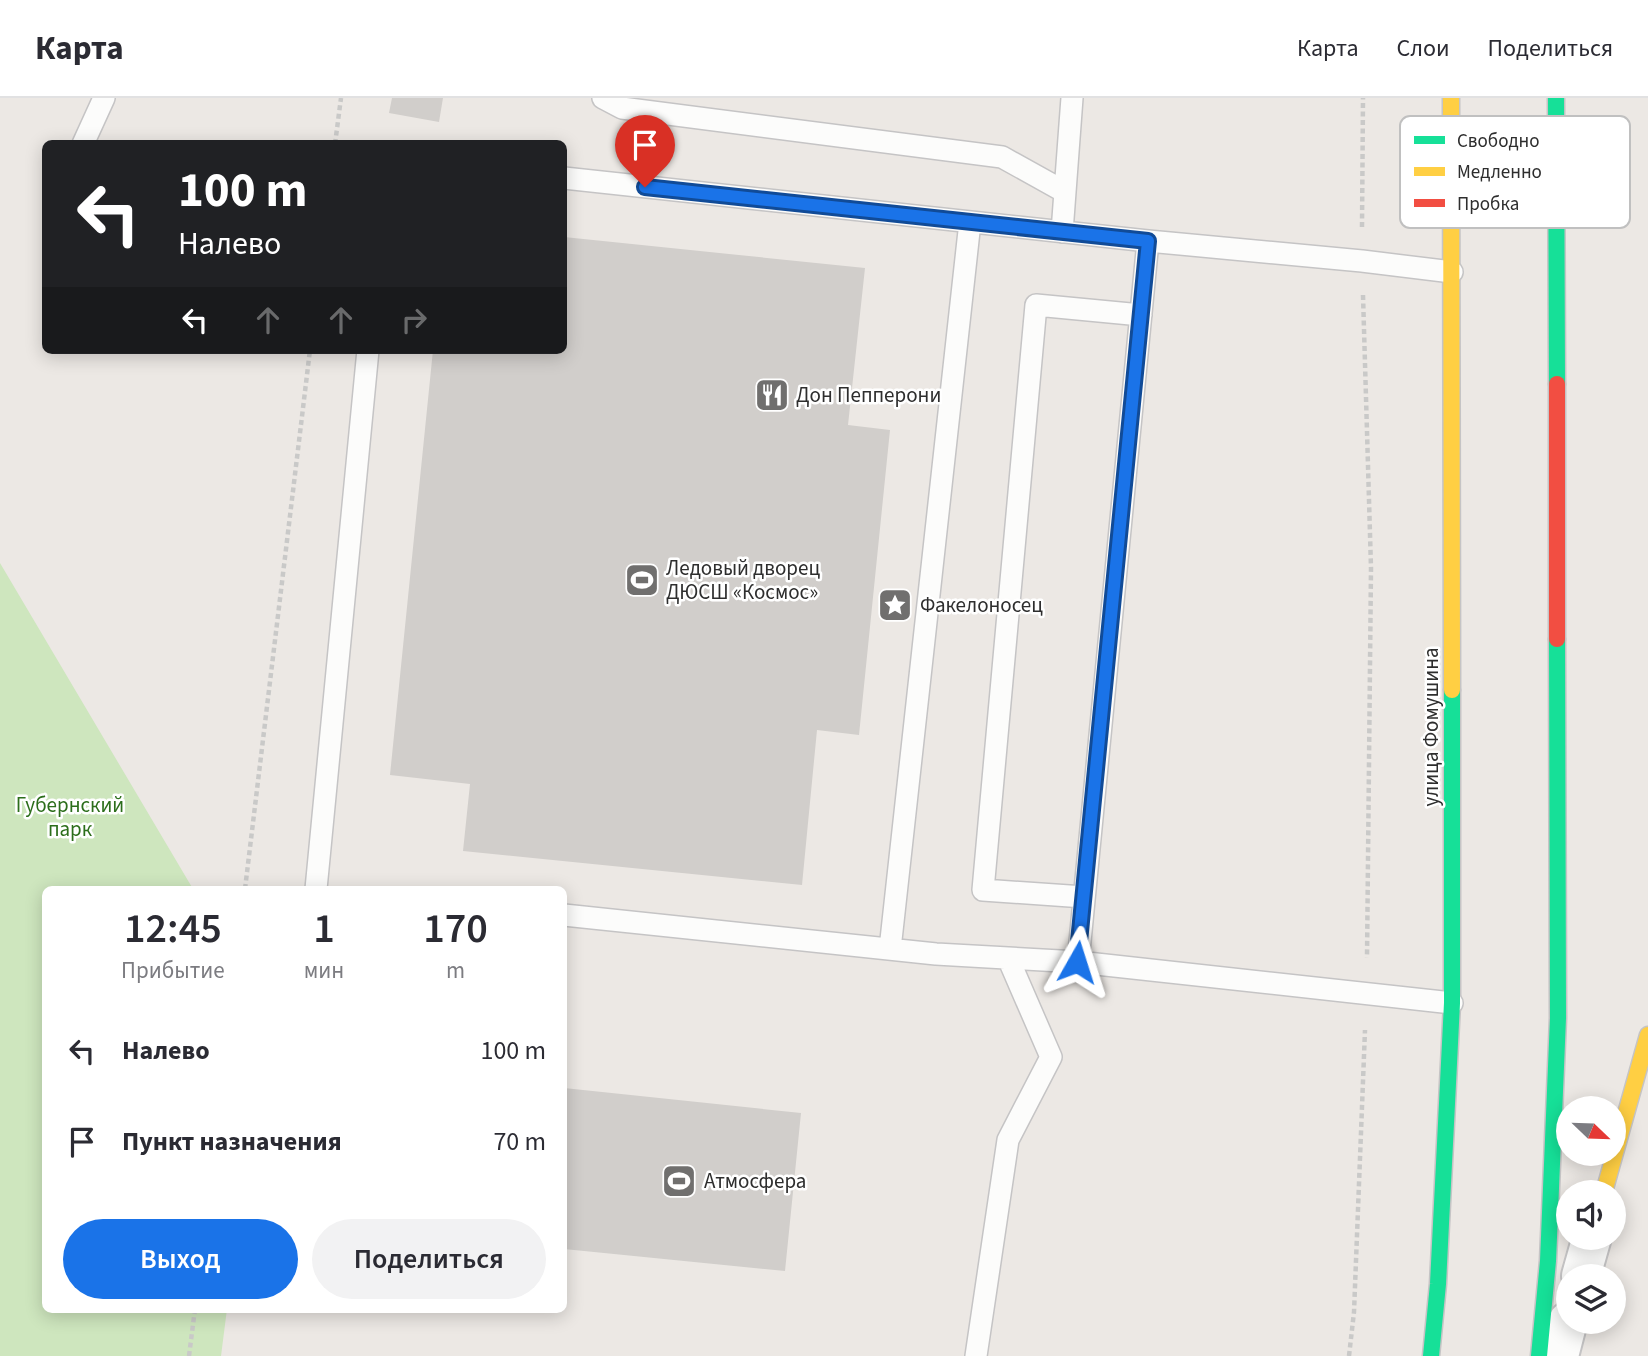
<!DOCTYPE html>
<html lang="ru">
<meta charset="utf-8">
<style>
:root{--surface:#fff;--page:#f2f2f3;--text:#2b2b33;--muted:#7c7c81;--line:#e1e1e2;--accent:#1a73e8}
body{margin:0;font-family:"Source Sans 3",sans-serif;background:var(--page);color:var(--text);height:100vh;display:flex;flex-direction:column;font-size:26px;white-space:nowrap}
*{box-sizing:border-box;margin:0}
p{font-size:23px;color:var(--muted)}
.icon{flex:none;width:38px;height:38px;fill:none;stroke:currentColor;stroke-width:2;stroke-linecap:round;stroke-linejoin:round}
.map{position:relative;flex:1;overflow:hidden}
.side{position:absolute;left:42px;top:788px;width:525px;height:427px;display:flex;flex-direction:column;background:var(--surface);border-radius:10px;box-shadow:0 4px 18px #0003}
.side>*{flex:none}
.guide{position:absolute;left:42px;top:42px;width:525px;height:214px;border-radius:10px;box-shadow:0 4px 18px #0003;background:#202124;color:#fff;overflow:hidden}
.needle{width:46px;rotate:113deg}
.fabs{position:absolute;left:1556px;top:998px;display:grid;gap:14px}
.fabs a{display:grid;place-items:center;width:70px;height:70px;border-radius:50%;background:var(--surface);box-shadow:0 4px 18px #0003;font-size:35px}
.pin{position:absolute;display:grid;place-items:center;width:60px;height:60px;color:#fff;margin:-72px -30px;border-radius:50% 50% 50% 0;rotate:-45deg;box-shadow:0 0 7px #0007}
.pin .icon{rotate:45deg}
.me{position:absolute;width:77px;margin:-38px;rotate:6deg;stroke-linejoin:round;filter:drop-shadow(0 0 5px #0008)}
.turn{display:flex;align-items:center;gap:24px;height:147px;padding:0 21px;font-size:32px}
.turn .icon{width:91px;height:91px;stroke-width:2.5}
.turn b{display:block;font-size:49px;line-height:60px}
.lanes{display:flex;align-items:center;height:66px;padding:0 21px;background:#0003;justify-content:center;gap:35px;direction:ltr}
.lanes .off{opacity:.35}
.eta{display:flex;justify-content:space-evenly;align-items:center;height:119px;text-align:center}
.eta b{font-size:42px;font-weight:600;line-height:49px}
.primary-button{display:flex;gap:14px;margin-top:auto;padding:14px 21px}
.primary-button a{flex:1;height:80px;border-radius:42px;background:var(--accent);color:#fff;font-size:28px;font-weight:600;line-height:80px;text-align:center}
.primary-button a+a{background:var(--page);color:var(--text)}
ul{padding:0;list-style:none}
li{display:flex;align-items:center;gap:21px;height:91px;padding:0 21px}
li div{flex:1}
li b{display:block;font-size:26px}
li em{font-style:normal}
header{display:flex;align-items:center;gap:42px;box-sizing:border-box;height:98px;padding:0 35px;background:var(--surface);border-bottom:2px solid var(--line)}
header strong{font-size:33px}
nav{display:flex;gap:38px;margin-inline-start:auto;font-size:24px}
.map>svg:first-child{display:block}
</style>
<header>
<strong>Карта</strong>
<nav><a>Карта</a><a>Слои</a><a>Поделиться</a></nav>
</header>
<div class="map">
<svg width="1648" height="1258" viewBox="0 0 1648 1258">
<rect width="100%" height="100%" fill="#ece8e4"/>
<!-- green -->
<path fill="#cee6be" d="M 0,465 L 193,791 L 46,791 L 46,1211 L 227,1211 L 221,1258 L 0,1258 Z"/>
<!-- building -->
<path fill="#d1cecb" d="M 392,0 L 443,0 L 439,24 L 389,15 Z
M 564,139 L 865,170 L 848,327 L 890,332 L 859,637 L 817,632 L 802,787 L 463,753 L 470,686 L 390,677 L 433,252 L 564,252 Z
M 564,990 L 801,1015 L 785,1173 L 564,1151 Z"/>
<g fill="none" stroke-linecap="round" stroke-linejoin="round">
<!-- lane casing -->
<g stroke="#c5c4c5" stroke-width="24">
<path id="lane" d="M 603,0 L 622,10 L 1002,59 L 1065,94
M 83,46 L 104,0
M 564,80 L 1148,143 L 1362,163 L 1452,174
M 1062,134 L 1072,0
M 316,791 L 368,252
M 1084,799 L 983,792 L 1036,207 L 1141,217
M 564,817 L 936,856 L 1078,864 L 1452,905
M 890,851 L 970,124
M 1078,864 L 1148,143
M 976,1258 L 1008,1042 L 1051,959 L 1008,860"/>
</g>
<!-- street casing -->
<g stroke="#c5c4c5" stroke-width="42">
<path id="street" d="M 1581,1178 L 1592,1139
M 1559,1258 L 1568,1223"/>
</g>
<!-- fast casing -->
<g stroke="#c5c4c5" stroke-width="19">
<path id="fast" d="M 1556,0 L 1557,286
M 1431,1258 L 1438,1186 L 1452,905 L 1452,592
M 1539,1258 L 1548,1163 L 1558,920 L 1557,541"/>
</g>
<!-- slow casing -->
<g stroke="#c5c4c5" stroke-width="19">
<path id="slow" d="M 1451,0 L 1452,592
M 1604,1094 L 1648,937"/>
</g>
<!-- jam casing -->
<g stroke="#c5c4c5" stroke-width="19">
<path id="jam" d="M 1557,286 L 1557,541"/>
</g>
<!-- path -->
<path stroke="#c9c9c8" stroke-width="4.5" stroke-dasharray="5 3.5" stroke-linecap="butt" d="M 335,46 L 341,0
M 1362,129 L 1363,0
M 1363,197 L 1371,470 L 1367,860
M 245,791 L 310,252
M 189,1258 L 195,1211
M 1349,1258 L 1354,1214 L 1365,932"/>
<!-- lane -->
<use href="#lane" stroke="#fcfcfb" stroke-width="21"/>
<!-- street -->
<use href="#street" stroke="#fcfcfb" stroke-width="38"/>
<!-- fast -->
<use href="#fast" stroke="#16e098" stroke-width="16"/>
<!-- slow -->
<use href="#slow" stroke="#ffcf43" stroke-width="16"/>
<!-- jam -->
<use href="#jam" stroke="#f24e42" stroke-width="16"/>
</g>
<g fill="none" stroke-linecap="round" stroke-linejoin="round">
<!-- route casing -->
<g stroke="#114b97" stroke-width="18">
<path id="route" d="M 645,89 L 1148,143 L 1077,864"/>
</g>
<!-- route -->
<use href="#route" stroke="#1a73e8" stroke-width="12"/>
</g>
<!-- icons -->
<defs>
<g id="restaurant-square" transform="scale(1.75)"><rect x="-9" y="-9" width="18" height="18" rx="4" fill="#706f6e" stroke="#fff"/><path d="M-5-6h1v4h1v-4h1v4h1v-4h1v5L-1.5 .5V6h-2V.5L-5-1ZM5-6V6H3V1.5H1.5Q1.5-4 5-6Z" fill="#fff"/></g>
<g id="stadium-square" transform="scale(1.75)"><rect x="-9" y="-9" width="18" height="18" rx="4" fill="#706f6e" stroke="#fff"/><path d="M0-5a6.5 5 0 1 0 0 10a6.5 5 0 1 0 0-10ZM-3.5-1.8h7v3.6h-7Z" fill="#fff"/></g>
<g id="sight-square" transform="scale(1.75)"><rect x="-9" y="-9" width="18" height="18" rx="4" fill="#706f6e" stroke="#fff"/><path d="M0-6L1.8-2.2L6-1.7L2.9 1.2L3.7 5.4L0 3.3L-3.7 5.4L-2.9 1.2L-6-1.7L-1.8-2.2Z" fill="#fff"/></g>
</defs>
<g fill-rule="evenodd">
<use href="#restaurant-square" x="772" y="297"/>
<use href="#stadium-square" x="642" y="482"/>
<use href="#sight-square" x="895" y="507"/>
<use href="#stadium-square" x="679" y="1083"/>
</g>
<g text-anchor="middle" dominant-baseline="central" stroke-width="5" stroke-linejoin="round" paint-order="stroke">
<!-- poi labels -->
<g font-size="21" fill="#2e2e2e" stroke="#fff" text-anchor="start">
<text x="796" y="297">Дон Пепперони</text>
<text x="666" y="470">Ледовый дворец<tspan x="666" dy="24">ДЮСШ «Космос»</tspan></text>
<text x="920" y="507">Факелоносец</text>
<text x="704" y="1083">Атмосфера</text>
</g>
<!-- street labels -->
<g font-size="21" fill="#2e2e2e" stroke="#fff">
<text transform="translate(1431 629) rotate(-90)">улица Фомушина</text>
</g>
<!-- park labels -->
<g font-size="21" fill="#2c6e1b" stroke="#fff">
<text x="70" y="707">Губернский<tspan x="70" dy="24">парк</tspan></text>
</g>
</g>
<!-- legend -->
<rect x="1400" y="18" width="230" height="112" rx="10" fill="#fff" stroke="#c0c0c0" stroke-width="2"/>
<rect x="1414" y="38" width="31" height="8" fill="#16e098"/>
<rect x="1414" y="69" width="31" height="9" fill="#ffcf43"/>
<rect x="1414" y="101" width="31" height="8" fill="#f24e42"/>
<g font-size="19" fill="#2e2e2e">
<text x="1457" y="49">Свободно</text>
<text x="1457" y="80">Медленно</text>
<text x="1457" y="112">Пробка</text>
</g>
</svg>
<div class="fabs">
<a><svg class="needle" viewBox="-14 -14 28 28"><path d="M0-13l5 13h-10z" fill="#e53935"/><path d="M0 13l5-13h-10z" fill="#7c7c81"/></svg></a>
<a><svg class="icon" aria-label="sound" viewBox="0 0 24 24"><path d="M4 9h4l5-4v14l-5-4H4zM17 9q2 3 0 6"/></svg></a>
<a><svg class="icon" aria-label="layers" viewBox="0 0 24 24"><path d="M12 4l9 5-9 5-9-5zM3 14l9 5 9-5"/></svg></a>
</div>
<div class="pin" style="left:645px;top:89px;background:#d93025"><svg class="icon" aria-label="arrive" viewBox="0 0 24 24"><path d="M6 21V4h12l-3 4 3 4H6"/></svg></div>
<svg class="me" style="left:1077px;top:864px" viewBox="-20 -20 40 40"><path d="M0-17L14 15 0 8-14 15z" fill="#1a73e8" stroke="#fff" stroke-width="4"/></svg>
<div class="guide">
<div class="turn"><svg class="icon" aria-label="left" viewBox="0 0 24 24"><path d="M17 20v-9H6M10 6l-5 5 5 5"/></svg><div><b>100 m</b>Налево</div></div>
<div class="lanes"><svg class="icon" aria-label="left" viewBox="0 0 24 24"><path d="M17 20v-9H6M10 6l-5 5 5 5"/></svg><svg class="icon off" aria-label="ahead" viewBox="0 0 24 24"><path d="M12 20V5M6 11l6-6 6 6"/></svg><svg class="icon off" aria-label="ahead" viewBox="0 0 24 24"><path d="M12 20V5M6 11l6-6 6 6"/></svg><svg class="icon off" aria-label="right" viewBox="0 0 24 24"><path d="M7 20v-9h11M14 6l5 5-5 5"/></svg></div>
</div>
<section class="side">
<div class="eta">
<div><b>12:45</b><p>Прибытие</p></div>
<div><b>1</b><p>мин</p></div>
<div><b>170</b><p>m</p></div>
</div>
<ul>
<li><svg class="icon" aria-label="left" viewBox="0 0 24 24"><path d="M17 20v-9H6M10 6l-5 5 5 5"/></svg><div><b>Налево</b></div><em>100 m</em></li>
<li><svg class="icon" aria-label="arrive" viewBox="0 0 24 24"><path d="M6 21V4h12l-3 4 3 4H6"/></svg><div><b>Пункт назначения</b></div><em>70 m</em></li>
</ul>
<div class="primary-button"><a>Выход</a><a>Поделиться</a></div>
</section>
</div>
